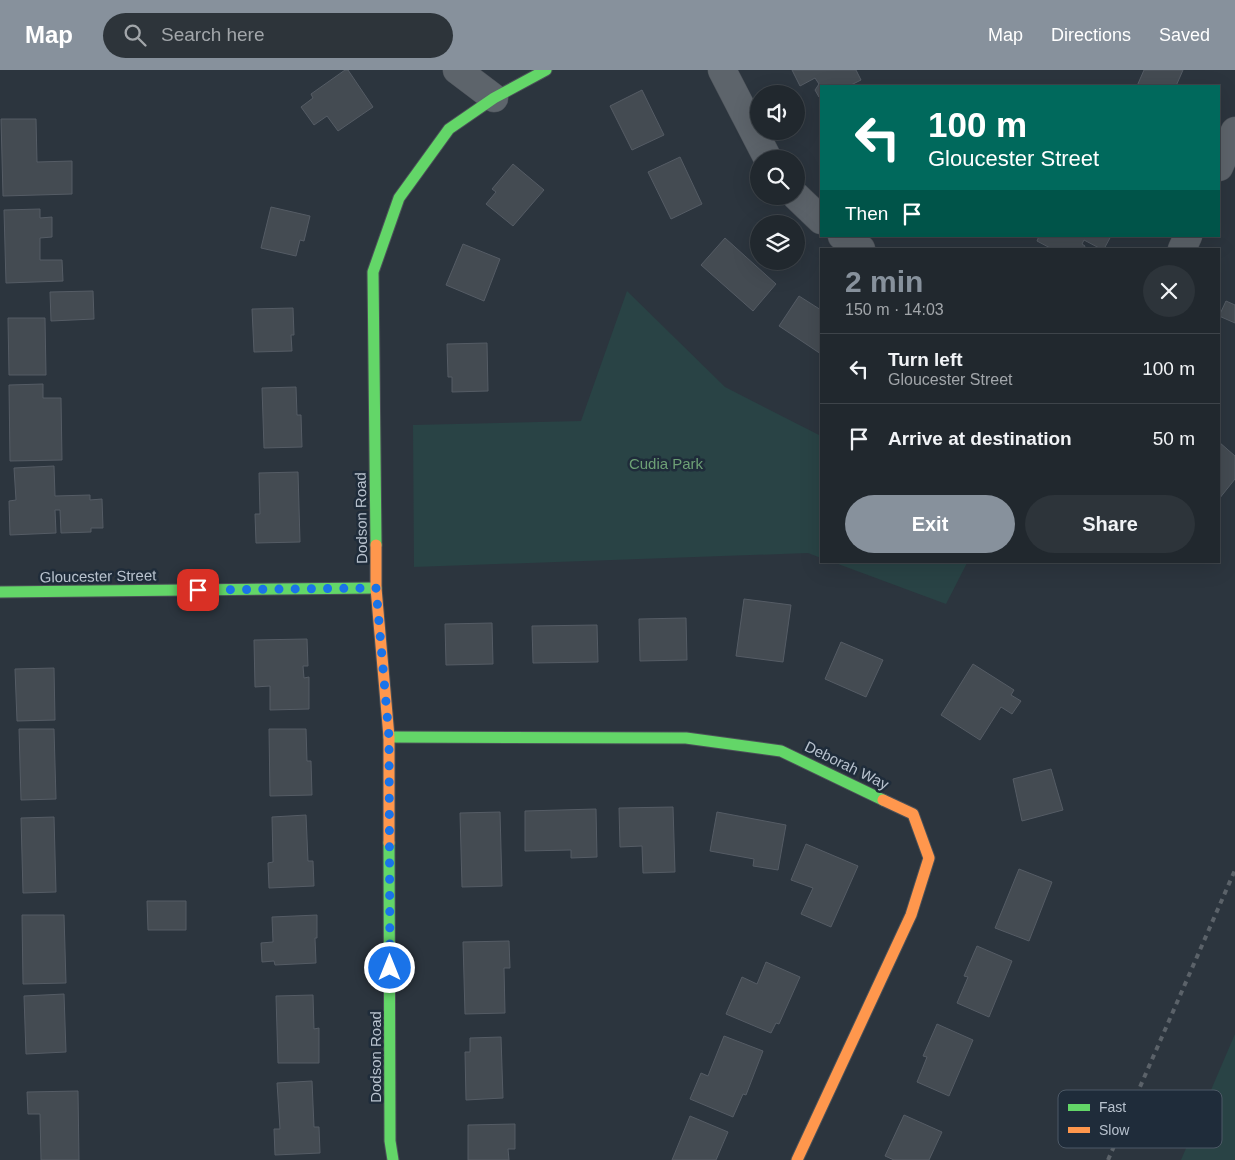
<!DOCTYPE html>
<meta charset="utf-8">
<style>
:root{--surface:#21282e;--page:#2d343a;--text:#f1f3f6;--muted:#a2a6aa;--line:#3e444a;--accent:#87919c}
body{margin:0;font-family:Arial,sans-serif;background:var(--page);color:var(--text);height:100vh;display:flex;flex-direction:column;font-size:19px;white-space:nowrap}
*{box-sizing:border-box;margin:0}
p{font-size:16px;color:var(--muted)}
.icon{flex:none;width:28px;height:28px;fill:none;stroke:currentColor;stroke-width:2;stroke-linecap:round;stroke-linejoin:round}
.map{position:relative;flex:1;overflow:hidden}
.side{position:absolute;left:820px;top:178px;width:400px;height:315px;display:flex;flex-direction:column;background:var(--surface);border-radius:0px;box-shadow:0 5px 20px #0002,0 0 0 1px var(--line)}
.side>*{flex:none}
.banner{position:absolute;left:820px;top:15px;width:400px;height:152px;border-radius:0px;box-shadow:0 5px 20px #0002,0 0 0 1px var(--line);background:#00695c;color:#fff;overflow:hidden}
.controls{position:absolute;left:750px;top:15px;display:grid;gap:10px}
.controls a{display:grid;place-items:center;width:55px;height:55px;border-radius:50%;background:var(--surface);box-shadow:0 5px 20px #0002,0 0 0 1px var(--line);font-size:25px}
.pin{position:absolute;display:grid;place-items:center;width:42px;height:42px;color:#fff;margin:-21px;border-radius:10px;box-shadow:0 2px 8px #0006}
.me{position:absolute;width:55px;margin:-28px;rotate:0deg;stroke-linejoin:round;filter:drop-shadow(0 0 4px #0008)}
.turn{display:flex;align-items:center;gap:18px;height:105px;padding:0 25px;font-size:22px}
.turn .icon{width:65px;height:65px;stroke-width:2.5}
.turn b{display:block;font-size:35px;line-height:42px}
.then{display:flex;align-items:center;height:48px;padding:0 25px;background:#0003;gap:10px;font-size:19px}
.round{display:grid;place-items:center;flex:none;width:52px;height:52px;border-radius:26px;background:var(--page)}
.summary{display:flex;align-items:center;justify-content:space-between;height:85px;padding:0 25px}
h1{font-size:30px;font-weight:800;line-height:38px;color:var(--accent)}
.cta{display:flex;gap:10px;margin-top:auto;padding:10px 25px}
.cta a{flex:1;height:58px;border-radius:30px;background:var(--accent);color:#fff;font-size:20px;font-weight:800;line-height:58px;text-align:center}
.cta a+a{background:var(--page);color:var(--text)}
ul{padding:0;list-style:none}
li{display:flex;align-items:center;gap:15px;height:70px;padding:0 25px;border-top:1px solid var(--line)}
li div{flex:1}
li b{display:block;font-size:19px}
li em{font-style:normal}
header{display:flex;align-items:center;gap:30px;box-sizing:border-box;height:70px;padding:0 25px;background:var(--accent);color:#fff}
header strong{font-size:24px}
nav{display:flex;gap:28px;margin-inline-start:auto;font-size:18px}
.search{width:350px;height:45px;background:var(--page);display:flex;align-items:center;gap:12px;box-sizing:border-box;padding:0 18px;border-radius:28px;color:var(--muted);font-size:19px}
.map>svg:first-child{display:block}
</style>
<header>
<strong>Map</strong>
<div class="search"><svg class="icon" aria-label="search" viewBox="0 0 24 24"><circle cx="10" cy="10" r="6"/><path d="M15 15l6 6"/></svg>Search here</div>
<nav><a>Map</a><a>Directions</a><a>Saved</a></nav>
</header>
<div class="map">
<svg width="1235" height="1090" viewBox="0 0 1235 1090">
<rect width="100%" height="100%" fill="#2c353e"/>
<!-- green -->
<path fill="#294345" d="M 627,221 L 725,317 L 821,366 L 821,488 L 808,483 L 414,497 L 413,355 L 581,351 Z
M 830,491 L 968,491 L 946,534 Z
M 1235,964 L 1235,1090 L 1181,1090 Z"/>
<!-- building -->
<path fill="#444b52" stroke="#555c65" d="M 345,0 L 348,0 L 373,37 L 338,61 L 327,46 L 314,55 L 301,37 L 313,28 L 311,24 Z
M 792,0 L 856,0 L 861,10 L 849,16 L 821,16 L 821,29 L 819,27 L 815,20 L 819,14 L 815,8 L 800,16 Z
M 1144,0 L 1183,0 L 1176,16 L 1137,16 Z
M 642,20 L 664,65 L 632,80 L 610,36 Z
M 1,49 L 36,49 L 37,92 L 72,91 L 72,124 L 3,126 Z
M 680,87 L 702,134 L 671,149 L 648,102 Z
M 513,94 L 544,120 L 513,156 L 486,134 L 496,122 L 492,119 Z
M 271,137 L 310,146 L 304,171 L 300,170 L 296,186 L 261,178 Z
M 40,139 L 40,148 L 52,147 L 52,167 L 40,168 L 40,190 L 62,190 L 63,211 L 6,213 L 4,140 Z
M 1039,166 L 1111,166 L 1104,179 L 1101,179 L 1084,170 L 1082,174 L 1085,176 L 1084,179 L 1052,179 L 1037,171 Z
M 725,168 L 776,214 L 753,241 L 701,195 Z
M 463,174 L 500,189 L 484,231 L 446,215 Z
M 93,221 L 94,249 L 51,251 L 50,222 Z
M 799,226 L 821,240 L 821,284 L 779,256 Z
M 1226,231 L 1235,235 L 1235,253 L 1219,246 Z
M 293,238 L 294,265 L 291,265 L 292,281 L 254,282 L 252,239 Z
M 8,248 L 45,248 L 46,305 L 9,305 Z
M 487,273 L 488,321 L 452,322 L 452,307 L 448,307 L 447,274 Z
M 43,314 L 43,328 L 61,328 L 62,390 L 10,391 L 9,315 Z
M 296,317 L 297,345 L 301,345 L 302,377 L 264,378 L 262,318 Z
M 1219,372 L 1235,386 L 1235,409 L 1219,429 Z
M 54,396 L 55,426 L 90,425 L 90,430 L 102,429 L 103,458 L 91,458 L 91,462 L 61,463 L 60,440 L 55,440 L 56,463 L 10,465 L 9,431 L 16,430 L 14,398 Z
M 298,402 L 300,472 L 256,473 L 255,444 L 260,444 L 259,403 Z
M 744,529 L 791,535 L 783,592 L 736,586 Z
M 686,548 L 687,590 L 640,591 L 639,549 Z
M 492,553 L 493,594 L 446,595 L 445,554 Z
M 597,555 L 598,592 L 533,593 L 532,556 Z
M 307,569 L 308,596 L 303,596 L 304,608 L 309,607 L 309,639 L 270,640 L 270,616 L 255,617 L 254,570 Z
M 841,572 L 883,590 L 866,627 L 825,609 Z
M 973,594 L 1014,620 L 1011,625 L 1021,631 L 1012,644 L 1001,637 L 980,670 L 941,645 Z
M 54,598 L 55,650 L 17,651 L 15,599 Z
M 19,659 L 54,659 L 56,729 L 21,730 Z
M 269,659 L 306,659 L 307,691 L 311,691 L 312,725 L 270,726 Z
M 1051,699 L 1063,740 L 1022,751 L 1013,709 Z
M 673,737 L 675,802 L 643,803 L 642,776 L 620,777 L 619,738 Z
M 596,739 L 597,787 L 571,788 L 571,780 L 525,781 L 525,741 Z
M 500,742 L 502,816 L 462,817 L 460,743 Z
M 717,742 L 786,755 L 778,800 L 753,796 L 754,789 L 710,781 Z
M 306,745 L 308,791 L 313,791 L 314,816 L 269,818 L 268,793 L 273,792 L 272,747 Z
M 54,747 L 56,822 L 23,823 L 21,748 Z
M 806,774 L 858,796 L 831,857 L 801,844 L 813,818 L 791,810 Z
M 1019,799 L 1052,812 L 1029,871 L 995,858 Z
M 147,831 L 186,831 L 186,860 L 148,860 Z
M 22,845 L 64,845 L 66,913 L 23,914 Z
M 317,845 L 317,868 L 315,868 L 316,893 L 275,895 L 274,891 L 262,892 L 261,873 L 273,872 L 272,847 Z
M 509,871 L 510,898 L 504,898 L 505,943 L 465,944 L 463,872 Z
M 977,876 L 1012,891 L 989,947 L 957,933 L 968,907 L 964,906 Z
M 766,892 L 800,907 L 779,954 L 776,953 L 771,963 L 726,944 L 742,907 L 757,914 Z
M 64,924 L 66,982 L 26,984 L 24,926 Z
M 313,925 L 314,959 L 319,958 L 319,993 L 278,993 L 276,926 Z
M 937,954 L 973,970 L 949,1026 L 917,1012 L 927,987 L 923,986 Z
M 724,966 L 763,981 L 746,1025 L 743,1024 L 733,1047 L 690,1029 L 701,1003 L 708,1006 Z
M 501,967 L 503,1028 L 466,1030 L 465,982 L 470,982 L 470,968 Z
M 312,1011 L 314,1057 L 319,1057 L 320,1083 L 275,1085 L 274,1059 L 280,1059 L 277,1013 Z
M 78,1021 L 79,1090 L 41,1090 L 40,1044 L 28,1044 L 27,1022 Z
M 904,1045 L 942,1062 L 929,1090 L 894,1090 L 885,1086 Z
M 690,1046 L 728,1062 L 716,1090 L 672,1090 Z
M 515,1054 L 515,1079 L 508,1079 L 509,1090 L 468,1090 L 468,1055 Z"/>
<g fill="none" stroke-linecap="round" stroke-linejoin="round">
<!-- street casing -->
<g stroke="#4b5158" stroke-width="29">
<path id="street" d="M 457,0 L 494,28
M 722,0 L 768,89
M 1219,97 L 1235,61
M 796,126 L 821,150
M 842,166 L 861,179
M 1182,179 L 1188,166"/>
</g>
<!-- fast casing -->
<g stroke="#4b5158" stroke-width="13">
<path id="fast" d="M 376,475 L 373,202 L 399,128 L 449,59 L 494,28 L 546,0
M 0,522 L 376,518
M 389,667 L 686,668 L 781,681 L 883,730
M 389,773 L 390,1071 L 393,1090"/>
</g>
<!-- slow casing -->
<g stroke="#4b5158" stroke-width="13">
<path id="slow" d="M 376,475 L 376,518 L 389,667 L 389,773
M 797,1090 L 911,845 L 929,788 L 913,744 L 883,730"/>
</g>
<!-- street -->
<use href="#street" stroke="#5d646b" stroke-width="28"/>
<!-- fast -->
<use href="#fast" stroke="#63d668" stroke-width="11"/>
<!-- slow -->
<use href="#slow" stroke="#ff974d" stroke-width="11"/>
<!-- rail -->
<path stroke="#5b6269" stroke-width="4" stroke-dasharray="5 5" stroke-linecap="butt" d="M 1108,1090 L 1235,800"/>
</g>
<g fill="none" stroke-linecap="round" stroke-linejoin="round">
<!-- route -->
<path stroke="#1a73e8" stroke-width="9" stroke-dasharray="0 16.2" d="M 198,520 L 376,518 L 389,667 L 390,898"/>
</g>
<g text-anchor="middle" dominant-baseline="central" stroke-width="5" stroke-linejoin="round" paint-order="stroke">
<!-- park labels -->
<g font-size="15" fill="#6da075" stroke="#1f2c3a">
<text x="666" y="393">Cudia Park</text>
</g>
<!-- street labels -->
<g font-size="15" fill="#b8c2ce" stroke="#1f2c3a">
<text transform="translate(361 448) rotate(-91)">Dodson Road</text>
<text transform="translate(98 506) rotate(-1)">Gloucester Street</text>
<text transform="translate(847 695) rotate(26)">Deborah Way</text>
<text transform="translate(375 987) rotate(-90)">Dodson Road</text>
</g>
</g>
<!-- legend -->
<rect x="1058" y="1020" width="164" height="58" rx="8" fill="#1f2c3a" stroke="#4d5966" stroke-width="1"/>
<rect x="1068" y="1034" width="22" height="7" fill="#63d668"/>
<rect x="1068" y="1057" width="22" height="6" fill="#ff974d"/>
<g font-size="14" fill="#b8c2ce">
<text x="1099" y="1042">Fast</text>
<text x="1099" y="1065">Slow</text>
</g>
</svg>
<div class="controls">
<a><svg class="icon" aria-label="sound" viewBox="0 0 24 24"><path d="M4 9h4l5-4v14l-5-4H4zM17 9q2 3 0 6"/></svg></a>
<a><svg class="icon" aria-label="search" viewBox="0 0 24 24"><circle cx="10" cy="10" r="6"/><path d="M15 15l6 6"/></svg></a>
<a><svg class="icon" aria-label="layers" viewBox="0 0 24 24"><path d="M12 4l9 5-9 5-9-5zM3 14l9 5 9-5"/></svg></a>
</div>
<div class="pin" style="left:198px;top:520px;background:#d93025"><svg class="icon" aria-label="arrive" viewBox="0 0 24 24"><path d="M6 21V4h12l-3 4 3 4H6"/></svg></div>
<svg class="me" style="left:390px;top:898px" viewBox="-20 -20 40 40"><circle r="17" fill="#1a73e8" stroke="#fff" stroke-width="3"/><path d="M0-11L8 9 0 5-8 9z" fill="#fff"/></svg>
<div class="banner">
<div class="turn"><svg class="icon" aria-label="left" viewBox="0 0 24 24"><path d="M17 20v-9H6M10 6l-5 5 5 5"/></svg><div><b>100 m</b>Gloucester Street</div></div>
<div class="then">Then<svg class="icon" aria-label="arrive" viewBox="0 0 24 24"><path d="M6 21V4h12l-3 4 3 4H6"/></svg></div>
</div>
<section class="side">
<div class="summary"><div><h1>2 min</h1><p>150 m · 14:03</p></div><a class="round"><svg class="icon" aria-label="close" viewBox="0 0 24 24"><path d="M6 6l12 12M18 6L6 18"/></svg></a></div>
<ul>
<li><svg class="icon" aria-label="left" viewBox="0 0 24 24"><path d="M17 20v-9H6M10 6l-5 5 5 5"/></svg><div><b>Turn left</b><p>Gloucester Street</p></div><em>100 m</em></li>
<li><svg class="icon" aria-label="arrive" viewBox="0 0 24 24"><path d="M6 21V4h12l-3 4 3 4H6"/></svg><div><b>Arrive at destination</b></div><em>50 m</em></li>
</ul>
<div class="cta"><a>Exit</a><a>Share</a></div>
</section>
</div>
